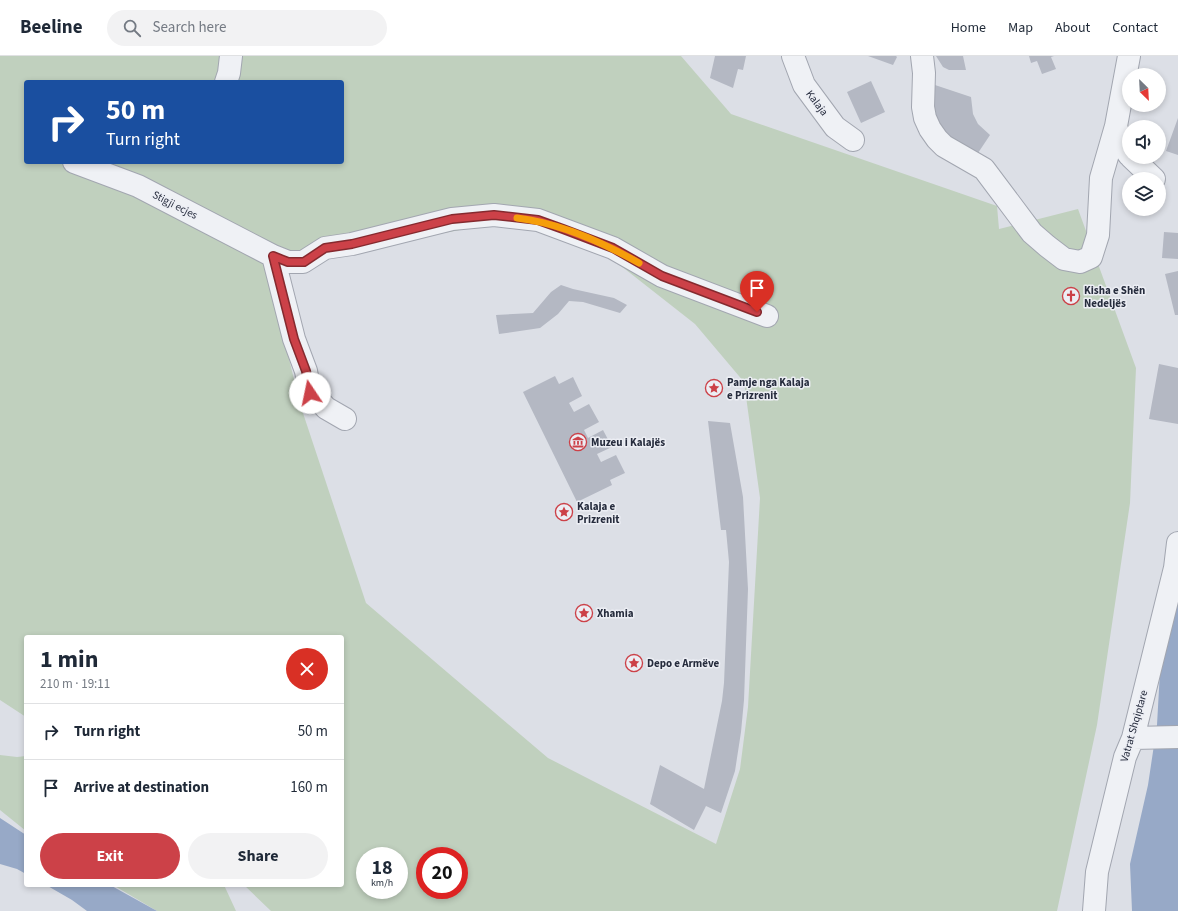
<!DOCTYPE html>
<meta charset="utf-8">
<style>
:root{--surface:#fff;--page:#f2f2f3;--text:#1f2937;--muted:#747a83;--line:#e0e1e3;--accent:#cc4148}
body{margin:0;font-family:"Source Sans 3",sans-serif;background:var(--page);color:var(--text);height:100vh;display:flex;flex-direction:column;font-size:15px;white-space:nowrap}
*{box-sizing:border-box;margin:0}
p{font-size:13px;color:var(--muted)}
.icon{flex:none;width:22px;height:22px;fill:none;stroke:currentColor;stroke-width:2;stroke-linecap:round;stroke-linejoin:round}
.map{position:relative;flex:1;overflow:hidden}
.details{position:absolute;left:24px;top:579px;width:320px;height:252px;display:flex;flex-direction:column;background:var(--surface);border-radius:4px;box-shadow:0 2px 6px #0003}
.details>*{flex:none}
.guide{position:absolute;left:24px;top:24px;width:320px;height:84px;border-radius:4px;box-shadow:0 2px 6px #0003;background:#1a4fa0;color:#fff;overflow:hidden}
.needle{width:26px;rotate:156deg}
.fabs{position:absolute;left:1122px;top:12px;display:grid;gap:8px}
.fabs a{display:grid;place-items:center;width:44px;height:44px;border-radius:50%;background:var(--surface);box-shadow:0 2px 6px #0003;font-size:20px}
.speed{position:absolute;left:356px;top:791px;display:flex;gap:8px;font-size:20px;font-weight:700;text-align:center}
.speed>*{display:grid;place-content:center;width:52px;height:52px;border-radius:50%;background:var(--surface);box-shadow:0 2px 6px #0003;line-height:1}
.speed small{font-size:10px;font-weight:400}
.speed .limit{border:6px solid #d22;background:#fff;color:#111}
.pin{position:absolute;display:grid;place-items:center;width:34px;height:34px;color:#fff;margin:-41px -17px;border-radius:50% 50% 50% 0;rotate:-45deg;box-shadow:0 0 4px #0007}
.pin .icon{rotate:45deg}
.me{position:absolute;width:44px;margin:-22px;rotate:349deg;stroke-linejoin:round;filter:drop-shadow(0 0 3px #0008)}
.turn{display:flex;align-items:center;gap:14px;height:84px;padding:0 16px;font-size:18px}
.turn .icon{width:52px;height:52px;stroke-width:2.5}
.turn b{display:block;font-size:28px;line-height:34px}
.round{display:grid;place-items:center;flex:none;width:42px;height:42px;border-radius:21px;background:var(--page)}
.summary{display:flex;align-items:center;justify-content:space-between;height:68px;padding:0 16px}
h1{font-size:24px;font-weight:700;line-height:30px}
.action{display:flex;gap:8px;margin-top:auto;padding:8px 16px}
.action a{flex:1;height:46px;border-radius:24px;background:var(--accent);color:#fff;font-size:16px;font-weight:700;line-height:46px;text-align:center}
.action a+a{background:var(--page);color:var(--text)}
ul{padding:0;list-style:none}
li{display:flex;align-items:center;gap:12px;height:56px;padding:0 16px;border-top:1px solid var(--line)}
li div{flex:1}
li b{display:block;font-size:15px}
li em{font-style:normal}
header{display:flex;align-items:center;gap:24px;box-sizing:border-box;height:56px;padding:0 20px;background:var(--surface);border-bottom:1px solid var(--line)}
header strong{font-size:19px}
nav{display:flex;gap:22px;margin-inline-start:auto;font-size:14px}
.search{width:280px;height:36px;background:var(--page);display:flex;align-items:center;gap:10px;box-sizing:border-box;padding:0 14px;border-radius:22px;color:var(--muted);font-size:15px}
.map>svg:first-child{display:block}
</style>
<header>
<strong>Beeline</strong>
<div class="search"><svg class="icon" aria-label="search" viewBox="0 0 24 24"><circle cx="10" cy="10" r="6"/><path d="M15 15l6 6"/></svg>Search here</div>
<nav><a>Home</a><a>Map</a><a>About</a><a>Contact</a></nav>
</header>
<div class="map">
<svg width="1178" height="855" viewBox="0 0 1178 855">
<rect width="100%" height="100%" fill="#dcdfe6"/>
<!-- green -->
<path fill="#c0d0be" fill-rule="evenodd" d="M 0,0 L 681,0 L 731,58 L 997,150 L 999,173 L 1078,153 L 1136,312 L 1130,447 L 1097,669 L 1057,855 L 271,855 L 244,829 L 342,829 L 342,581 L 26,581 L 26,661 L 0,644 ZM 26,26 L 342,26 L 342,106 L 26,106 ZM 549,157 L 616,206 L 695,268 L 744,326 L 760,442 L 748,651 L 740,713 L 716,788 L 548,702 L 366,547 L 300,348 L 265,204 L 349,195 ZM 365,800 L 399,800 L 399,834 L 365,834 ZM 425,800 L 459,800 L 459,834 L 425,834 Z
M 0,699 L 17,701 L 26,700 L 26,775 L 0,754 Z
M 113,829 L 224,829 L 236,855 L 157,855 Z"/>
<!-- water -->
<path fill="#97a9c7" d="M 1178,515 L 1178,855 L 1132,855 L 1130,808 L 1148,729 L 1157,669 L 1161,597 Z
M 0,762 L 26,779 L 26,818 L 17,813 L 0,808 Z
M 46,829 L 110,829 L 157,855 L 87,855 L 72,844 Z"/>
<!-- building -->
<path fill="#b4b8c3" d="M 715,0 L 746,0 L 743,14 L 738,13 L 733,32 L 710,22 Z
M 868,0 L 896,0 L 897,1 L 893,9 Z
M 936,0 L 963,0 L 966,14 L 949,14 L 943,11 Z
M 1029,0 L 1054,0 L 1051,1 L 1056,13 L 1042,18 L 1037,5 L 1031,7 Z
M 871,25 L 885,56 L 861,67 L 847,36 Z
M 935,29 L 971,41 L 973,58 L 978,68 L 990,79 L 976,100 L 933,70 Z
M 1178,62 L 1178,99 L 1166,95 Z
M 1164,176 L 1178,177 L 1178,203 L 1162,202 Z
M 1178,215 L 1178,259 L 1175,259 L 1165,218 Z
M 561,229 L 573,233 L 614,242 L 627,249 L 620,257 L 583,246 L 569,245 L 558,258 L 540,272 L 499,278 L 496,259 L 533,257 L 551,236 Z
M 1159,308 L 1178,312 L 1178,368 L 1149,363 Z
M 555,320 L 559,328 L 573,321 L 582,340 L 569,347 L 574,356 L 589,348 L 599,366 L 584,374 L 588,382 L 603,374 L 612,391 L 597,398 L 601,406 L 616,399 L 625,417 L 610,424 L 612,429 L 577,446 L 523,336 Z
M 708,365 L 730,367 L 743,441 L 748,533 L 744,644 L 741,676 L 735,715 L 721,757 L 706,750 L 694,774 L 650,748 L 660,709 L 704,733 L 722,645 L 724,627 L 729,506 L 726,474 L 721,474 Z"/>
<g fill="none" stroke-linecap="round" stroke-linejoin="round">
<!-- minor casing -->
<g stroke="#a2a6b0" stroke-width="24">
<path id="minor" d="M 793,0 L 804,29 L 835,71 L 853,84
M 922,0 L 924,17 L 923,51 L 925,62 L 930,73 L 937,83 L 944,90 L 984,113 L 1032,177 L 1047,190 L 1064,203 L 1080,206 L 1091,201 L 1098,179 L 1101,122 L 1116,70 L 1129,0
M 226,26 L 229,17 L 231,0
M 1116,70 L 1121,87 L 1129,99
M 1131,101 L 1154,123
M 74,106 L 138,130 L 273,200 L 288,206 L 303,206 L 325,192 L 352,188 L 452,163 L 494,159 L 538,164 L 613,192 L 662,220 L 767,260
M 273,200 L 294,283 L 306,315 L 310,337 L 318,343 L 326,352 L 345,363
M 1133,682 L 1178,681
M 1094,855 L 1097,816 L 1125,701 L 1133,682 L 1175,512 L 1178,487"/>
</g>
<!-- minor -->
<use href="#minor" stroke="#eff1f5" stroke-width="22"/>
</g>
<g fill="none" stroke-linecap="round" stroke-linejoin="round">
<!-- route casing -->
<g stroke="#852a2f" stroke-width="10">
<path id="route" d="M 310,337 L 306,315 L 294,283 L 273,200 L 288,206 L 304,206 L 325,192 L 352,188 L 452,163 L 494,159 L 538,164 L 563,173 L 613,192 L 662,220 L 757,256"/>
</g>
<!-- route -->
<use href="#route" stroke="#cc4148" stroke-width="7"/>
<!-- slow -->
<path stroke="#f59e0b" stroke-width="7" d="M 517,162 C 560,167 602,186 639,207"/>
</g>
<!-- icons -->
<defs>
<g id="church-ring" transform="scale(0.9)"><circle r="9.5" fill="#eceef4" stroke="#cc4148" stroke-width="1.5"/><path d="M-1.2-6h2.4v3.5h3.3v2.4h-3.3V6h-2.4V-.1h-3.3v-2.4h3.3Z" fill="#cc4148"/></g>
<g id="sight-ring" transform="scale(0.9)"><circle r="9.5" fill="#eceef4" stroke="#cc4148" stroke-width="1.5"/><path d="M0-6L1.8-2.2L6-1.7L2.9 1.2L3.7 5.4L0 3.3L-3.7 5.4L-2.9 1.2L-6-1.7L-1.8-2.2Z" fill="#cc4148"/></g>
<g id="museum-ring" transform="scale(0.9)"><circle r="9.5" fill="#eceef4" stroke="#cc4148" stroke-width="1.5"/><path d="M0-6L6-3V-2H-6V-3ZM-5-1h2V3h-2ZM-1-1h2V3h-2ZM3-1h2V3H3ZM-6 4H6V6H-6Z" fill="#cc4148"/></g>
</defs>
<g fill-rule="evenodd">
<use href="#church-ring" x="1071" y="240"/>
<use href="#sight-ring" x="714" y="332"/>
<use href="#museum-ring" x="578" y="386"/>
<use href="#sight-ring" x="564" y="456"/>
<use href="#sight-ring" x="584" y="557"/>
<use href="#sight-ring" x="634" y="607"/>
</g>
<g text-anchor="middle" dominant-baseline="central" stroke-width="3" stroke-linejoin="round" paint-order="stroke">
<!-- street labels -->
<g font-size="11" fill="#262c3d" stroke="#eceef4">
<text transform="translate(817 47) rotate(53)">Kalaja</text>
<text transform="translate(175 149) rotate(27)">Stigji ecjes</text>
<text transform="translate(1134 670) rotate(-74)">Vatrat Shqiptare</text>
</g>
<!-- poi labels -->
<g font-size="11" font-weight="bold" fill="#262c3d" stroke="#eceef4" text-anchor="start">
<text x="1084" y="234">Kisha e Shën<tspan x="1084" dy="13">Nedeljës</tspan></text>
<text x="727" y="326">Pamje nga Kalaja<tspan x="727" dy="13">e Prizrenit</tspan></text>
<text x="591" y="386">Muzeu i Kalajës</text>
<text x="577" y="450">Kalaja e<tspan x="577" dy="13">Prizrenit</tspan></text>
<text x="597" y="557">Xhamia</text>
<text x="647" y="607">Depo e Armëve</text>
</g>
</g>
</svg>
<div class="fabs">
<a><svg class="needle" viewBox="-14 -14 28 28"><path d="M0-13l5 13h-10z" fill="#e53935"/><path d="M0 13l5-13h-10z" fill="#747a83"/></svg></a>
<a><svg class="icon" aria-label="sound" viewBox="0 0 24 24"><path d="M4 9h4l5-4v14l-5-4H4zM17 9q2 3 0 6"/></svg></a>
<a><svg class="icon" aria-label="layers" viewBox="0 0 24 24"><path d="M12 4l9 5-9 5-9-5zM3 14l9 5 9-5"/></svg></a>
</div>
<div class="speed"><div>18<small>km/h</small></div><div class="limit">20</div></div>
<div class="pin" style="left:757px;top:256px;background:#d93025"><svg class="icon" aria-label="arrive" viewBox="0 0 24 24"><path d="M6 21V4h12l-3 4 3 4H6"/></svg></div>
<svg class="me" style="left:310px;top:337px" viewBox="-20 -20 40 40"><circle r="19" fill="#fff"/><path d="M0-13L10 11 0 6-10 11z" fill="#cc4148"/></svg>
<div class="guide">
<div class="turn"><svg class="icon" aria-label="right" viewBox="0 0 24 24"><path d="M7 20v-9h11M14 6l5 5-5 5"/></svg><div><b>50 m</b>Turn right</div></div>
</div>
<section class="details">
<div class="summary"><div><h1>1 min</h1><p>210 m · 19:11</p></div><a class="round" style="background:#d93025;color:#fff"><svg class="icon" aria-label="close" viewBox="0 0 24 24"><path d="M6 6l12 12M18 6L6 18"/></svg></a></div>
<ul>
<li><svg class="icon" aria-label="right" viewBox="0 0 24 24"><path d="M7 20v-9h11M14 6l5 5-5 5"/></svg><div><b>Turn right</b></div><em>50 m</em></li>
<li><svg class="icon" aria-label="arrive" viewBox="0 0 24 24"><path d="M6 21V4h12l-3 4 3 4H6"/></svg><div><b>Arrive at destination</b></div><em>160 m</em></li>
</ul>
<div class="action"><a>Exit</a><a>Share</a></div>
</section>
</div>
